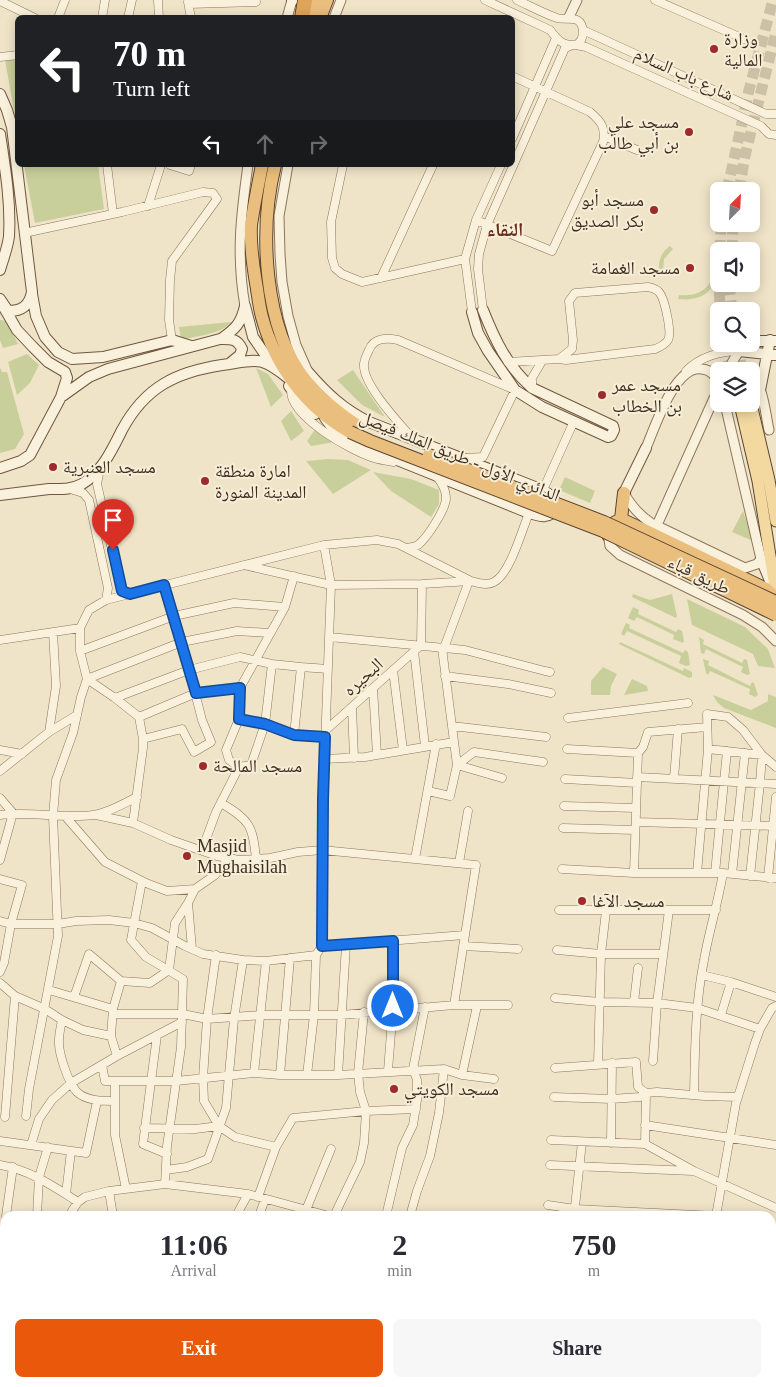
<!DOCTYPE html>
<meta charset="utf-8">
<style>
:root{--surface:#fff;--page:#f7f7f7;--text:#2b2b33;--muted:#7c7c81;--accent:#ea580c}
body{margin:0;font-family:"Times New Roman","Noto Naskh Arabic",serif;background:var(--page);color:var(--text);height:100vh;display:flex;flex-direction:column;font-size:19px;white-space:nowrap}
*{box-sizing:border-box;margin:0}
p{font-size:16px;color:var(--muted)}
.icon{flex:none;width:28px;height:28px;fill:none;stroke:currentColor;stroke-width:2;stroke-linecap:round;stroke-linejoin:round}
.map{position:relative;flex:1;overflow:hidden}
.details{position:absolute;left:0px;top:1211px;width:776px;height:176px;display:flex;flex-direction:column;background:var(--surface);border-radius:15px 15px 0 0;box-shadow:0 2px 12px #0003}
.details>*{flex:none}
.banner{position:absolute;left:15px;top:15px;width:500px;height:152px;border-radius:8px;box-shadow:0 2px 12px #0003;background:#202124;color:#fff;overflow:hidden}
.needle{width:32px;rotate:24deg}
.fabs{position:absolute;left:710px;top:182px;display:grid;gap:10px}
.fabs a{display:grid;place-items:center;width:50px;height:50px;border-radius:8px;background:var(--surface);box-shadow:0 2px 12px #0003;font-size:25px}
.pin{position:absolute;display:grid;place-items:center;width:42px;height:42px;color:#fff;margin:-51px -21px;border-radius:50% 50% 50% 0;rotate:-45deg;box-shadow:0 0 5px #0007}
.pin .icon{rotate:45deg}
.me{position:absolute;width:55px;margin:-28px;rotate:0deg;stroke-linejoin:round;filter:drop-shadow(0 0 4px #0008)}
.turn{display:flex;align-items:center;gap:18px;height:105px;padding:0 15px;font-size:22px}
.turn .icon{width:65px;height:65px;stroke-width:2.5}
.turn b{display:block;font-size:35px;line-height:42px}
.lanes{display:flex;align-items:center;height:48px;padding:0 15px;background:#0003;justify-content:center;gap:25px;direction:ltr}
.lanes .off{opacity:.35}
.eta{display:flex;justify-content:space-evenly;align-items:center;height:85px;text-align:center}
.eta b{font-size:30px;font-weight:700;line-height:35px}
.primary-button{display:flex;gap:10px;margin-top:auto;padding:10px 15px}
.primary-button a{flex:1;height:58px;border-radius:8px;background:var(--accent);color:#fff;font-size:20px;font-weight:700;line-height:58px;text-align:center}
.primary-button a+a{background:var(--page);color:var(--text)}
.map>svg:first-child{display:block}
</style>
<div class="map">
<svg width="776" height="1387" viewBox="0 0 776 1387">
<rect width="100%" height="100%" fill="#f0e4c8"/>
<!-- green -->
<path fill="#c9cf9b" d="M 17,59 L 17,127 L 5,60 Z
M 24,165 L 98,165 L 104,209 L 35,223 Z
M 670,246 L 673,249 L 664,259 L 663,271 L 659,272 C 658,261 661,252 670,246 Z
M 712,279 L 716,280 C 709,296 696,301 678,299 L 679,295 C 694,296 705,293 712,279 Z
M 0,320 L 7,321 L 18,344 L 3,348 L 0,340 Z
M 231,322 C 223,334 195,336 181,340 L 179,327 Z
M 27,354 L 39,365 L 30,383 L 17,395 L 8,362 Z
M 0,367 L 2,372 L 7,372 L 24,434 L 15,449 L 0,453 Z
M 256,368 L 268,374 L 283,395 L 271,407 Z
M 353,370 L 385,417 L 362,405 L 337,380 Z
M 291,411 L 304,431 L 291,441 L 281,421 Z
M 316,428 L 335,442 L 311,446 L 307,441 Z
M 328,459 L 348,460 L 371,470 L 333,494 L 306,461 Z
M 373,472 L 411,479 L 439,490 L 439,504 L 431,517 L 391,491 Z
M 565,477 L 595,491 L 590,503 L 559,490 Z
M 743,511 L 753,541 L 732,532 Z
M 633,594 L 650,600 L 672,594 L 677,616 L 676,618 L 632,597 Z
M 687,599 L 745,627 L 768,649 L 775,668 L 758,666 L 753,654 L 692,625 Z
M 633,607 L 639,610 L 638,614 L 676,632 L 678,629 L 682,631 L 684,641 L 683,643 L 673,639 L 674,635 L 637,617 L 634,621 L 628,618 Z
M 626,623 L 630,625 L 629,628 L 683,653 L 685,650 L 688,652 L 690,665 L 686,666 L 679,663 L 681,656 L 627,631 L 624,636 L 621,634 Z
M 699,637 L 704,640 L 703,644 L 742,663 L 744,659 L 747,660 L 750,674 L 747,675 L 741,672 L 743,667 L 706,649 L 704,654 L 701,653 Z
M 620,642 L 683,671 L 684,668 L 692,672 L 692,677 L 689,678 L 619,644 Z
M 703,659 L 709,661 L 708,665 L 750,686 L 752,682 L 754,683 L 758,695 L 755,697 L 749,694 L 750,689 L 710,671 L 708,675 L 706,673 Z
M 603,667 L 617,674 L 611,686 L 610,695 L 591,695 L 591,681 Z
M 632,679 L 647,686 L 648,691 L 624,695 Z
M 768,694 L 776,697 L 776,728 L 724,708 L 717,702 L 713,695 L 751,710 L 768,701 Z"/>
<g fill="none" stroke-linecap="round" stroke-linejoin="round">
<!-- primary-tunnel -->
<path stroke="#ccc0a6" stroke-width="11" stroke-dasharray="11 5.5" stroke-linecap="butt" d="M 727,191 L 749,90 L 773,0
M 739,191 L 745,156 L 776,32
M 720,251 L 721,224
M 732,251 L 733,224
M 719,275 L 720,311
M 729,284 L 732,311
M 724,344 L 731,371
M 737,344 L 742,371"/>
<!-- minor casing -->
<g stroke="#8d765c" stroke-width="9">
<path id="minor" d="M 158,0 L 159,18
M 485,0 L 550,30 C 558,40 562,46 576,45 C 581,42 583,38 583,32 C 582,13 567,21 557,18 C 543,13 530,6 517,0
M 655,0 L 744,39
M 0,1 L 35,18
M 188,2 L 191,18
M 189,4 L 256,2
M 58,18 L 65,0
M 102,18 L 105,0
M 128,18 L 132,0
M 583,30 L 766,114 L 776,114
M 576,45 L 586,47 L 761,126 L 769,134 L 776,135
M 0,57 L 18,55
M 604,136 L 637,150
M 512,139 L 556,38
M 107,165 L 113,214
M 170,165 L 189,171 L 191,165
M 343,165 L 331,222 L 332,258 L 335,268 L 342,274 L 362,282 L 465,259
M 148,206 L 161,165
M 476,220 L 552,251 L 603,142 C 606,128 601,121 590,112 L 512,76
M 25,236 L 29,232 L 122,212 L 203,192 L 213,193 L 217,199 L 172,261 L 170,280 L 169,320 L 172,340
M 381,278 L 433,165
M 483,310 L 478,269 L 479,254 L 487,225 L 565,48 L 570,46
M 472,312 L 465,259 L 476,220 L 501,165
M 508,362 L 559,359 L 566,360 L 655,349 C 660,347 665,345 668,340 C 672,333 665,299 659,292 C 656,289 653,288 648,287 L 575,293 L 569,301 L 573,340 L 572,349 L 559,359
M 686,371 C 699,357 721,351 739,351
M 532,388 L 532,378 L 542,361
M 291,391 C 291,417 351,451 374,458 C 380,460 387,461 393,462
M 412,438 C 399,423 362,384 364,364 C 364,360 367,354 369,350 C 374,337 387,338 398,340 L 515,390 L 483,457 L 465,458
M 100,469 L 97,484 L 120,584 L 122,591 L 130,594
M 70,489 L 83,493 L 89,500 L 108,588 L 106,600
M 543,490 L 574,421
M 324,545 L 377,540 L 398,544 L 471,581 C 478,583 487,586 494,582 C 510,574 522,530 529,513
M 407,548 C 410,547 415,547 418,545 C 427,538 446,509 446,498 C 446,490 442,483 437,477
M 244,565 L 331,585 L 422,584 L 470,581
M 294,576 L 285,607 L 240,688 L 239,719 L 226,750 L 229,760 L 239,767 L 251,765 L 265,724 L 272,664 L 301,667 L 294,735 L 325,737
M 330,637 L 465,650 L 545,671 L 550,672
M 0,640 L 80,628
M 421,646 L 422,584
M 444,648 L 469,581
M 80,651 L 174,616 L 234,603 L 285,607
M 414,651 L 425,746
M 301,667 L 328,669
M 393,670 L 403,750
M 445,676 L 508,684 L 551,693
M 373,688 L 377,755
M 115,698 L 189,670 L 240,657 L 272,664
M 352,707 L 354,758
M 139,717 L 196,693 L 240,688
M 568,718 L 688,703
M 239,719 L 265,724 L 294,735
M 452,726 L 546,737
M 326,730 L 420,646
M 49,732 L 56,686 L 53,632
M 567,749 L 638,753 L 634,873
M 708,749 L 762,755 L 760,783 L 750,876
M 0,750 L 22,754
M 638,753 L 643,747 L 648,732 L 707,727
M 324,759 L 365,757 L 454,742
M 457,765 L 474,752 L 543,762
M 457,765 L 502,778
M 0,771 L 49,732 L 77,715
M 637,777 L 776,784
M 674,778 L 678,729
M 565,779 L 637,783
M 428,791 L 450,796 L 457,765 L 442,648
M 0,798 L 13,813 L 0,860
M 221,803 C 250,820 253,826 256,859
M 564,806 L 636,808
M 0,815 C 31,811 62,819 93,815 C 106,814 125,803 137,797
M 96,815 L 133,823 L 171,840 L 217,856 L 239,860 L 270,858 L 298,852 L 322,850 L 476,865 L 454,1005
M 65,816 L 105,862 L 146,883 L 167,891 L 195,889
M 636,822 L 776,826
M 133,823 L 143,748 L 143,739
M 563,828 L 635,830
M 202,850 L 216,812 L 239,767
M 415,859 L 436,744
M 459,863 L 468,811
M 562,869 L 634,873 L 723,873 L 776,878
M 697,873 L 708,749 L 707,714 L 728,717 L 743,730 L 762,755 L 776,767
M 715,873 L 727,751
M 732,874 L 745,753
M 768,878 L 776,797
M 0,879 L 22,885 L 11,924 L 4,963 L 0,972
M 142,881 L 131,940 L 146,957 L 183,979 L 181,1047 L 167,1146 L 165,1184
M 559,910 L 716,910
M 0,921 L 11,924 L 58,924 L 76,921 L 109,920 L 134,923 L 152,928 L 185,946 L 203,954 L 243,960 L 266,961 L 316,955 L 322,946 L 323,799 L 331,585 L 324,545 L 106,600 L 89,610 L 80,628 L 80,651 L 87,679 L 115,698 L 139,717 L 143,739 L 182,729 L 194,752 L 211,742 L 202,720 L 182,642 L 164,585
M 322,946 L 465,935
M 463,946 L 518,949
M 192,949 L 188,903 L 195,889 L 215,875 L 229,858
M 557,950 L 601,954 L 663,954
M 216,955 L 207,1019 L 203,1078 L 204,1101 L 219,1126 L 235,1137 L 276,1147
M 702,975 L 731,982 L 776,997
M 121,981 L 150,983 L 169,970 L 175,923 L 188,903
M 0,983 L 15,996 L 45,1009 L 62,1020 L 83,1030 L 111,1036
M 49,990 L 113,1009
M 74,997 L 89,954 L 121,981 L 113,1009 L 111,1036 L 117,1056
M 555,998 L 600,1002 L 657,1003 L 697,1008 L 760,1029
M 634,1002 L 638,968
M 113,1014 L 183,1014 L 207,1019 L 261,1015 L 341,1015 L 454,1005 L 508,1005
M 721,1015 L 731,982
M 62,1020 C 61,1026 59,1033 59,1040 C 58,1052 68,1083 77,1092 C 86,1101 103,1101 115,1101
M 157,1035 L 143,1144 L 167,1154
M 653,1061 L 657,1003 L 669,910
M 598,1064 L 601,954 L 606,911
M 102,1065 L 105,1081 L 176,1081 L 254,1073 L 280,1075 L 338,1075 L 444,1069 L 462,1075 L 494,1079
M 555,1068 L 636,1062 L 638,1087 L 646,1093 L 645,1144 L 694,1171 L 776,1208
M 388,1071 L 393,1007 L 393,941
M 254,1073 L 266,961
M 280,1075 L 290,958
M 307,1075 L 314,1015 L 316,955
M 338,1075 L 346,945
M 462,1075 L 477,1006
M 115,1081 L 115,1135 L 126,1189
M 694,1095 C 695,1050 695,1005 704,960 C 709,931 718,903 723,873
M 554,1097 L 611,1099 L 640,1097 L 646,1093 L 657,1092 L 704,1096 L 738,1097
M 26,1116 L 29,1089 L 58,936 L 53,816 L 56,780 L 73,733 L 81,697 L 87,679 L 182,642 L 237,631 L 270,633
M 5,1117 L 15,996
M 645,1125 L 776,1145
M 144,1128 L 195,1129 L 219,1126
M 551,1140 L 645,1144
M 0,1141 L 86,1153 L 97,1101
M 611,1143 L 612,1063
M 31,1145 L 39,1119 L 52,1100 L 71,1083 L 117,1056 L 182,1022
M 0,1165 C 30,1170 53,1186 78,1202
M 550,1165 L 693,1171
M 166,1170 L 187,1167 L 208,1159 L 226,1108 L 234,1019 L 243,960
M 109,1191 L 113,1216
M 66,1194 L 71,1151
M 258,1197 L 276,1147 L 293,1118 L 366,1111 L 416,1109
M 548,1205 L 575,1209 L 716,1216
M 306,1210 L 331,1149
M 6,1216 L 13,1167
M 37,1216 L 39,1177 L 48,1147
M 71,1216 L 72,1211 L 78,1202 L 85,1197 L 109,1191 L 165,1184 L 248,1194 L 329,1216
M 236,1216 L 248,1194
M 259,1216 L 265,1199
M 334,1216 L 360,1162 L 364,1143 L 366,1111 L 360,1092 L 358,1073 L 364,1012
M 386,1216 L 402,1148 L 413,1125 L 417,1100 L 417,1080 L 413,1069 L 425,1007
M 410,1216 L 417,1191 L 430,1156 L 439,1113 L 444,1069
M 574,1216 L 582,1142
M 716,1216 L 736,1103 L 755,1043 L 760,1029 L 772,1008 L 776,1006
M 1,1245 L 5,1225
M 0,1271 L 5,1271
M 771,1318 L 776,1290
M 771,1343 L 776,1344
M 0,1365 L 5,1297
M 705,1382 L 705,1387
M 26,1387 L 26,1382
M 56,1387 L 57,1382
M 92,1387 L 93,1382
M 152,1387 L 155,1382
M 356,1387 L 363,1382
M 419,1387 L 420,1382
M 602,1387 L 602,1382
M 759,1387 L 761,1382"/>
</g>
<!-- tertiary casing -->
<g stroke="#8d765c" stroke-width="11">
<path id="tertiary" d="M 569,17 L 577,0
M 287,18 L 292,0
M 334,18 L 341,0
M 288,165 L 279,216 L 280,254 L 282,282 L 288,316 L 296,345 L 308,372 L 307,378
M 245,306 C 236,255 241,215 248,165
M 727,371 L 739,351
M 751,374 C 764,388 765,412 769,430
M 646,448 C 655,427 675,364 702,369 C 712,370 715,376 719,384
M 624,493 C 631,506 639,515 651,523 L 745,568 L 757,564 L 761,559 L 725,404
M 657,525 L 719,387
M 609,540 L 610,546 L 620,555 L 743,615 L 762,627 L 776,641"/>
</g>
<!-- secondary casing -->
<g stroke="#6f573f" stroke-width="12">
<path id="secondary" d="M 292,1 L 292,0
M 0,94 L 7,110 L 12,127 L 32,292 C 29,306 22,311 8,311 L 0,299
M 0,134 C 5,167 11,202 9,236 C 8,247 3,259 0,270
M 32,294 L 36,316 L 45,337 L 58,352 L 72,359 L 103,357 L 172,340 L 191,346
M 245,306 L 253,337 L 271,363
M 472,312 L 478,333 L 488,351 L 515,390 L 542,407 L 608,437 L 611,436 L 614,430 L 613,426 L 532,388 C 507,366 495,340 483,310
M 221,339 C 235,329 241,324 245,306
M 751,341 L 775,341
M 744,344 L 739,351 L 776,355
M 308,372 C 327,394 343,409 369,422 L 540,489 C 548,493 560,499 554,510 C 553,513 549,516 545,516 C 540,517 534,514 529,513 L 370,449 L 334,430 L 325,418
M 289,386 L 302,403 L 315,414
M 760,390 L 770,340
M 61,397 L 89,377 L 108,369 L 220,339 C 230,339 237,338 242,349 L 240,355 L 229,364
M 0,468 L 21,461 L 30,455 L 61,397 L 67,378 L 65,372 L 48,362 L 33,347 L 17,330 L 3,306
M 624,493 L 646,448
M 0,495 C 16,493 33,491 49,489 C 61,489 71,490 82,484 C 102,472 112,450 122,430 C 145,387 176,372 222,365 C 257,360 260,355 288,378
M 761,559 L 773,588
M 0,1299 L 5,1300"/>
</g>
<!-- primary casing -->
<g stroke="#5b4430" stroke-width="13">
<path id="primary" d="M 740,404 L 758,481 L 776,593
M 751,404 L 769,480 L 776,521"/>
</g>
<!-- trunk casing -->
<g stroke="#5b4430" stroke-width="14">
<path id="trunk" d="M 309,18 L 316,0
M 320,18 L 327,0
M 262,165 C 258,185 254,205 251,225 C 250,243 253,265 256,283 C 258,294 259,306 262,317 C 275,366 306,407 350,432
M 275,165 C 259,229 263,328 306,381 C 321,399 338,413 358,426
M 624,493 L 621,519 L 766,589 L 776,598
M 608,535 L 614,523 L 621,519"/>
</g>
<!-- motorway casing -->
<g stroke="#5b4430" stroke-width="16">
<path id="motorway" d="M 302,18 L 305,0"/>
</g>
<!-- minor -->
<use href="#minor" stroke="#faf1dc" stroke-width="8"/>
<!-- tertiary -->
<use href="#tertiary" stroke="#faf1dc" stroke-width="9"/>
<!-- secondary -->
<use href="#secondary" stroke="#faf1dc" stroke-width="10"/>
<!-- primary -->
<use href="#primary" stroke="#f3d9a0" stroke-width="11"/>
<!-- trunk -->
<use href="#trunk" stroke="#eabe7c" stroke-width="12"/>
<!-- motorway -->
<use href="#motorway" stroke="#e0a458" stroke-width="14"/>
<!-- trunk-bridge casing -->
<g stroke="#5b4430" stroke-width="14" stroke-linecap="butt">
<path id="trunk-bridge" d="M 350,432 L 370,441 L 603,531 L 776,615
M 429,455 L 604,522 L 776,602"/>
</g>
<!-- trunk-bridge -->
<use href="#trunk-bridge" stroke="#eabe7c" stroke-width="12"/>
</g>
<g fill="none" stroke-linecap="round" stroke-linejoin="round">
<!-- route casing -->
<g stroke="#114b97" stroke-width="12">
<path id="route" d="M 113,550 L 122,591 L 130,594 L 164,585 L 196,693 L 240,688 L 239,719 L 265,724 L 294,735 L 325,737 L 323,799 L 322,946 L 393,941 L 393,1006"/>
</g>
<!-- route -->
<use href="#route" stroke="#1a73e8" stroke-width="9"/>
</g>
<!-- markers -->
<g fill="#9e2a2b" stroke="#f7eed8" stroke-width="2">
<circle cx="714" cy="49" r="5"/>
<circle cx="689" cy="132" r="5"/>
<circle cx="654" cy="210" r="5"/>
<circle cx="690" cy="268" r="5"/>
<circle cx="602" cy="395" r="5"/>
<circle cx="53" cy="467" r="5"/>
<circle cx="205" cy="481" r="5"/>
<circle cx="203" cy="766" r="5"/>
<circle cx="187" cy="856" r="5"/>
<circle cx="582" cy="901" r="5"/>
<circle cx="394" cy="1089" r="5"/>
</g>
<g text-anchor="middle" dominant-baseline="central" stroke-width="4" stroke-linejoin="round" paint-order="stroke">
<!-- poi labels -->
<g font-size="18" fill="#3d2e20" stroke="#f7eed8" text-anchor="start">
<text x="724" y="39">وزارة<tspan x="724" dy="21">المالية</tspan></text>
<text x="679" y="122" text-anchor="end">مسجد علي<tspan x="679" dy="21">بن أبي طالب</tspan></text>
<text x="644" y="200" text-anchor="end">مسجد أبو<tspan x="644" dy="21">بكر الصديق</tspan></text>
<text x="680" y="268" text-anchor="end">مسجد الغمامة</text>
<text x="612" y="385">مسجد عمر<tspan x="612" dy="21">بن الخطاب</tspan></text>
<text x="63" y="467">مسجد العنبرية</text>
<text x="215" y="471">امارة منطقة<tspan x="215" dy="21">المدينة المنورة</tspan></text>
<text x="213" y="766">مسجد المالحة</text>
<text x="197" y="846">Masjid<tspan x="197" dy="21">Mughaisilah</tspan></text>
<text x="592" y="901">مسجد الآغا</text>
<text x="404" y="1089">مسجد الكويتي</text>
</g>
<!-- street labels -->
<g font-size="18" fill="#3d2e20" stroke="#f7eed8">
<text transform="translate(684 74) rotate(24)">شارع باب السلام</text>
<text transform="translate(460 456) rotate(22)">الدائري الأول - طريق الملك فيصل</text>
<text transform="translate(699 575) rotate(26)">طريق قباء</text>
<text transform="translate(363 677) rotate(-42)">البحيره</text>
</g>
<!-- neighbourhood labels -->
<g font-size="19" font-weight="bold" fill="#6b2e1e" stroke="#f7eed8">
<text x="505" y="229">النقاء</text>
</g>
</g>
</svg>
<div class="fabs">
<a><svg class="needle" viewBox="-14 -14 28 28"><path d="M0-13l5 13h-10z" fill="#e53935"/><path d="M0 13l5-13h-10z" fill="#7c7c81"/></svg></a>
<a><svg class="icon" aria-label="sound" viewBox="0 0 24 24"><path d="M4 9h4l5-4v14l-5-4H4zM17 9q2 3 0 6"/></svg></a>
<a><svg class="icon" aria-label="search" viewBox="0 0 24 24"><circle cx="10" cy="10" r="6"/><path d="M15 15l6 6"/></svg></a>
<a><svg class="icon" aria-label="layers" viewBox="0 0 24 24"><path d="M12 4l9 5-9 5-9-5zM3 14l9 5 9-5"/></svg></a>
</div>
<div class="pin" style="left:113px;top:550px;background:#d93025"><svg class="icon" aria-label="arrive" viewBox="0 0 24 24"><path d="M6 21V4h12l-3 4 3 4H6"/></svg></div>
<svg class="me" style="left:393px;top:1006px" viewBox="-20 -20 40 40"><circle r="17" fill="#1a73e8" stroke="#fff" stroke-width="3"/><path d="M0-11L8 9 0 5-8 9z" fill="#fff"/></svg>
<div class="banner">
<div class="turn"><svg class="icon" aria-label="left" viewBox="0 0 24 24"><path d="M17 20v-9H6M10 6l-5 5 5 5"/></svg><div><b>70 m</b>Turn left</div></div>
<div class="lanes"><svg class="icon" aria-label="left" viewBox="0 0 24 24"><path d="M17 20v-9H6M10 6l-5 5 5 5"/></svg><svg class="icon off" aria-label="ahead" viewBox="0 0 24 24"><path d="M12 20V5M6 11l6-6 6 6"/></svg><svg class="icon off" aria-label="right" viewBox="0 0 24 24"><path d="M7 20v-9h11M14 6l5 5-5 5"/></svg></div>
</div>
<section class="details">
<div class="eta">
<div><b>11:06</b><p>Arrival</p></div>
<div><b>2</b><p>min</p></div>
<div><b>750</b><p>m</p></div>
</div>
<div class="primary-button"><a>Exit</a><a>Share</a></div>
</section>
</div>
